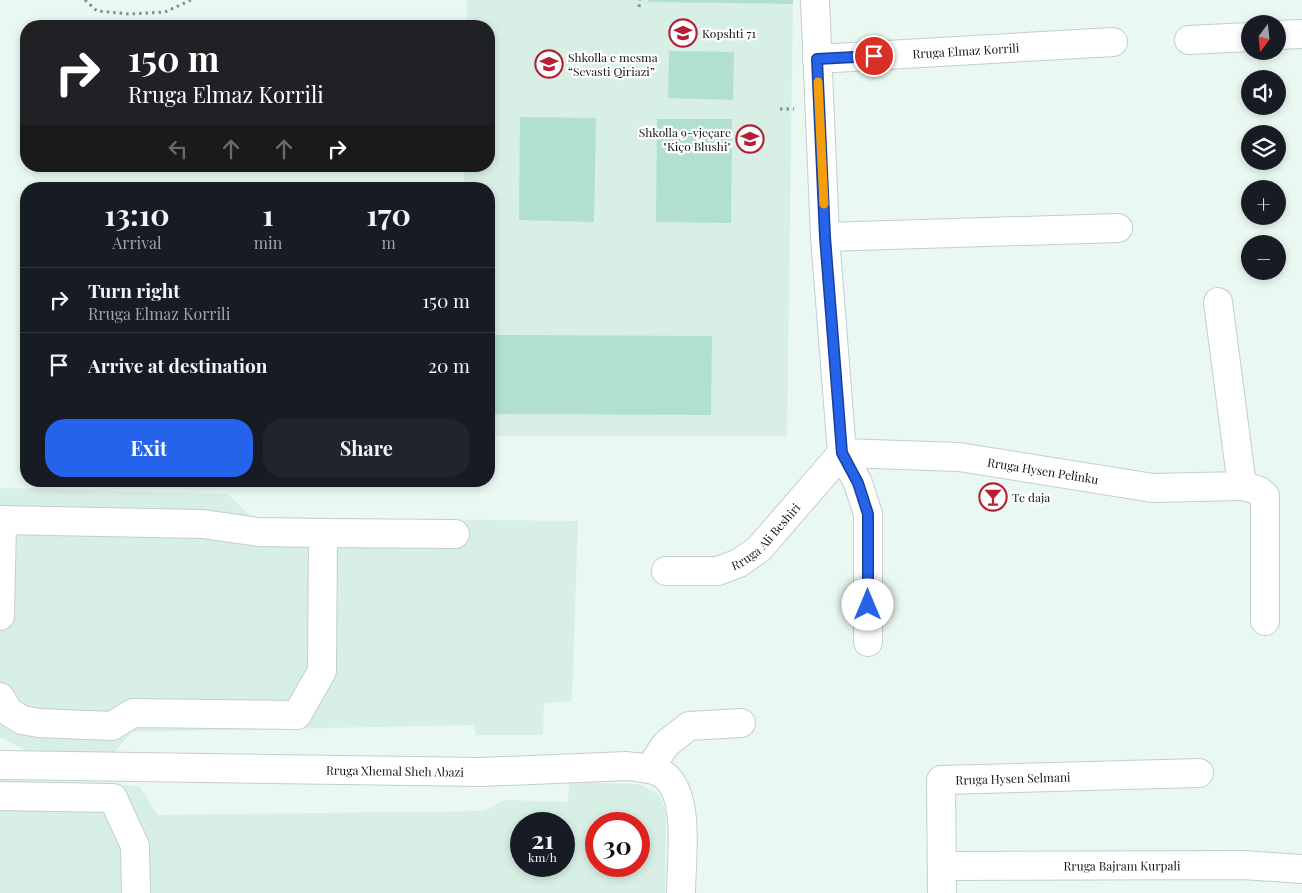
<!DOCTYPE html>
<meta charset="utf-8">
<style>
:root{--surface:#171b24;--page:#20242c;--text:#f1f3f6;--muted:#9ea1a6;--line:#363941;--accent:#2563eb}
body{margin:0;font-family:"Playfair Display",serif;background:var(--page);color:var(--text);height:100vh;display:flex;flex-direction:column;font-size:19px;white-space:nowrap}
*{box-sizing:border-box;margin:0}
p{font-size:16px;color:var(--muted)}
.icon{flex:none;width:28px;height:28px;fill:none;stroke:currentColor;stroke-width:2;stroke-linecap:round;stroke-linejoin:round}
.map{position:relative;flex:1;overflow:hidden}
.panel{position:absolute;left:20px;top:182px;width:475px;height:305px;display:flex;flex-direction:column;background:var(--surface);border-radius:20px;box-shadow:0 2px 8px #0003}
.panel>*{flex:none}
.guide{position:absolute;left:20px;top:20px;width:475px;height:152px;border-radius:20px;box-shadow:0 2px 8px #0003;background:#202124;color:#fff;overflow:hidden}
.needle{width:32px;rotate:195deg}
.buttons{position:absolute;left:1241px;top:15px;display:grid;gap:10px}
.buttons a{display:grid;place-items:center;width:45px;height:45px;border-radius:50%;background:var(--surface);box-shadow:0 2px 8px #0003;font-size:25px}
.speed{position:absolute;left:510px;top:812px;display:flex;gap:10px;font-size:25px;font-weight:700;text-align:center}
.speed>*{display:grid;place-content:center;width:65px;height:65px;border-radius:50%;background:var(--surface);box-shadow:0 2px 8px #0003;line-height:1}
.speed small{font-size:12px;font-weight:400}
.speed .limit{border:8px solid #d22;background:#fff;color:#111}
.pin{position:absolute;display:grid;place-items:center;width:42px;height:42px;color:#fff;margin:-21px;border:2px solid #fff;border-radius:50%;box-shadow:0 1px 5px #0007}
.me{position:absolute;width:55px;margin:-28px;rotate:0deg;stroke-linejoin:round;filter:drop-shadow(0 0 4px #0008)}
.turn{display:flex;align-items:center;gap:18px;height:105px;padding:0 25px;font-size:22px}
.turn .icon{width:65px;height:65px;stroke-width:2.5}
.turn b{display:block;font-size:35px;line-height:42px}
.lanes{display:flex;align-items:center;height:48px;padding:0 25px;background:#0003;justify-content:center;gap:25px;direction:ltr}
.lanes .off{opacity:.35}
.eta{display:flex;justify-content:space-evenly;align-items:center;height:85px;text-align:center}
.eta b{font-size:30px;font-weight:700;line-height:35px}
.cta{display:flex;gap:10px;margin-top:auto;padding:10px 25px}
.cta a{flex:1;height:58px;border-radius:20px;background:var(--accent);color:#fff;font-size:20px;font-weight:700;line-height:58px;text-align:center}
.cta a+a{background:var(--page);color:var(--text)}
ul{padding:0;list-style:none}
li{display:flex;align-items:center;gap:15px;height:65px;padding:0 25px;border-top:1px solid var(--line)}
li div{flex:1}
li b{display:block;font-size:19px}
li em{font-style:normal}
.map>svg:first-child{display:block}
</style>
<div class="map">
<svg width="1302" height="893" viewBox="0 0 1302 893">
<rect width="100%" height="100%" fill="#eaf8f2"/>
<!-- built -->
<path fill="#d8efe6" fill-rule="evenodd" d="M 467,0 L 793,0 L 787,436 L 489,436 L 489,189 L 464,189 L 464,166 L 489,166 L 489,26 L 467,26 Z
M 0,488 L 228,494 L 251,517 L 578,521 L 572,701 L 544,703 L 543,735 L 476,735 L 474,725 L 132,732 L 111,756 L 31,753 L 0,737 Z
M 0,780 L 139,786 L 158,815 L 484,811 L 505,800 L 568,802 L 569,782 L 639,784 L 659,795 L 666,812 L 665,893 L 0,893 ZM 521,824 L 564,824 L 564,866 L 521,866 ZM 596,824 L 639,824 L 639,866 L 596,866 Z"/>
<!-- green -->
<path fill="#b1e0cf" d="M 648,0 L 793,0 L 793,4 L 648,2 Z
M 669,51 L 734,52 L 733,100 L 668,98 Z
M 520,117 L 596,118 L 594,222 L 519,220 Z
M 657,119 L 732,119 L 731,223 L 656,222 Z
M 489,335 L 712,336 L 711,415 L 489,414 Z"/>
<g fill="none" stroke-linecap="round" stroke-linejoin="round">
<!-- minor casing -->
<g stroke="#c2cfca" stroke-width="30">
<g id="minor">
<path d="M 815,0 L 825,237 L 842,453 L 858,483 L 868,514 L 868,642"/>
<path d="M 1278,35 L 1302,34"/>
<path d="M 1189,40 L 1250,37"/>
<path id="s1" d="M 817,59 L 1113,42"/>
<path d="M 825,237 L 1118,228"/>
<path d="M 1242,486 L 1258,490 L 1265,496 L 1265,621"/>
<path d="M 0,520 L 203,524 L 258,532 L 323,533 L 322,671 L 297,715 L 133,713 L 112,726 L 39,723 L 22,720 L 9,712 L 0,697"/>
<path d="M 323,533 L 455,534"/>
<path id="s2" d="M 666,571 L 718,571 L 739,563 L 759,549 L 842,453 L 959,457 L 1153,488 L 1242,486 L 1218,302"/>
<path d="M 0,616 L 2,521"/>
<path id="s3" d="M 0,765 L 482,772 L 627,766 C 639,768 653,767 664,775 C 691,795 681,862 681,893"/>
<path d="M 649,769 L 666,744 L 689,726 L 741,723"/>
<path d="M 0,796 L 113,798 L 135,846 L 136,893"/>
<path id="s4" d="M 942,866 L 1243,865 L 1302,869"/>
<path id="s5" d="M 942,893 L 941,780 L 1199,773"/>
</g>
</g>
<!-- path -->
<path stroke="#848e8a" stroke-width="3" stroke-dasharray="2.5 4" stroke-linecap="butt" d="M 85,0 L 97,11 L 130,14 L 165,12 L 191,0
M 639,7 L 640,0
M 780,109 L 794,109"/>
<!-- minor -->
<use href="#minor" stroke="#fff" stroke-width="28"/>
</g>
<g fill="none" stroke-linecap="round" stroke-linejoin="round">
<!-- route casing -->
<g stroke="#184099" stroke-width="12">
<path id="route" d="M 868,605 L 868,514 L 858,483 L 842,453 L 825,237 L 817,59 L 874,56"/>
</g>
<!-- route -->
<use href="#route" stroke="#2563eb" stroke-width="9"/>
<!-- slow -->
<path stroke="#f59e0b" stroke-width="9" d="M 818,82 L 824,204"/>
</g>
<!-- icons -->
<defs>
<g id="school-ring" transform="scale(1.4375)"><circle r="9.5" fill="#fff" stroke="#b32134" stroke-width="1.5"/><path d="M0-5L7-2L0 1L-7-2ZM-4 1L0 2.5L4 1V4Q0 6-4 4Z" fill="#b32134"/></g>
<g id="bar-ring" transform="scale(1.4375)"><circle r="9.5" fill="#fff" stroke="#b32134" stroke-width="1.5"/><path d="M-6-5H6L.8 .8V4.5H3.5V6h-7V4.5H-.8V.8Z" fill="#b32134"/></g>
</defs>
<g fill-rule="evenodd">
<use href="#school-ring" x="683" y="33"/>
<use href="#school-ring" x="549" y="64"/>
<use href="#school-ring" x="750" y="139"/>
<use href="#bar-ring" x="993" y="497"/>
</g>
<g text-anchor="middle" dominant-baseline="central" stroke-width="4.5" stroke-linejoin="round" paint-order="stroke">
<!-- poi labels -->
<g font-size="12" fill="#101513" stroke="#fff" text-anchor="start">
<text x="702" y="33">Kopshti 71</text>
<text x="568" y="57">Shkolla e mesma<tspan x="568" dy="14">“Sevasti Qiriazi”</tspan></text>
<text x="731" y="132" text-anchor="end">Shkolla 9-vjeçare<tspan x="731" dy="14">"Kiço Blushi"</tspan></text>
<text x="1012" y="497">Te daja</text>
</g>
<!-- street labels -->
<g font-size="12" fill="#101513" stroke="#fff">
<text stroke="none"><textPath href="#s1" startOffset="149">Rruga Elmaz Korrili</textPath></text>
<text stroke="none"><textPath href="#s2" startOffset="428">Rruga Hysen Pelinku</textPath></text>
<text stroke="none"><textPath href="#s2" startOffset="112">Rruga Ali Beshiri</textPath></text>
<text stroke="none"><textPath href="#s3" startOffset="395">Rruga Xhemal Sheh Abazi</textPath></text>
<text stroke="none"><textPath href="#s5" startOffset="185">Rruga Hysen Selmani</textPath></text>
<text stroke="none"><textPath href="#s4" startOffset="180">Rruga Bajram Kurpali</textPath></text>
</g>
</g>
</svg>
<div class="buttons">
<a><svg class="needle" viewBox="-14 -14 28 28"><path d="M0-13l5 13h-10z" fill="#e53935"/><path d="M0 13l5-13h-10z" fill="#9ea1a6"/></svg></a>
<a><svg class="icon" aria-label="sound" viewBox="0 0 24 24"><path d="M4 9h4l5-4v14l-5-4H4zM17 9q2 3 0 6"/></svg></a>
<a><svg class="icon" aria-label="layers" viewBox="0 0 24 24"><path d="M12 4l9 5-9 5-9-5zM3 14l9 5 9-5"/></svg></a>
<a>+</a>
<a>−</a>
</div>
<div class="speed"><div>21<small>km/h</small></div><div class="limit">30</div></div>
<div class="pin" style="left:874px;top:56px;background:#d93025"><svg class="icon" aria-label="arrive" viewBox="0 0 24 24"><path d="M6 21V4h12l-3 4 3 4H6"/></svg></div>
<svg class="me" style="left:868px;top:605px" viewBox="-20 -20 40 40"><circle r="19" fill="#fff"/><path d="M0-13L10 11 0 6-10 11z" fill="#2563eb"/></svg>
<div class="guide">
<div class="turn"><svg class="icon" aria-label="right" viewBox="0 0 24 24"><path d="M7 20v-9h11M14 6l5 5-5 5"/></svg><div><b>150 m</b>Rruga Elmaz Korrili</div></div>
<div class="lanes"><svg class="icon off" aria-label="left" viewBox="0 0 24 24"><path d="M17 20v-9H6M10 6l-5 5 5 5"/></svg><svg class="icon off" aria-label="ahead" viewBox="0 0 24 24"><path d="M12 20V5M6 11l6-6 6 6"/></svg><svg class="icon off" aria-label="ahead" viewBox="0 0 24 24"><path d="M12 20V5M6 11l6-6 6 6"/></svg><svg class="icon" aria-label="right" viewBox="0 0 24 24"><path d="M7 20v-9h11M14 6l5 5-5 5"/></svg></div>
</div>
<section class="panel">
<div class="eta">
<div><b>13:10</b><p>Arrival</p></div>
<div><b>1</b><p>min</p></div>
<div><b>170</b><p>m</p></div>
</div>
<ul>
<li><svg class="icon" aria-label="right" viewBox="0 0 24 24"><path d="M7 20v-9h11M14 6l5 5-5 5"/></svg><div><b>Turn right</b><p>Rruga Elmaz Korrili</p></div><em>150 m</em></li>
<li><svg class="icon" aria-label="arrive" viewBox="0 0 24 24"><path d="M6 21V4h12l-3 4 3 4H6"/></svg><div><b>Arrive at destination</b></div><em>20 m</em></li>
</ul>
<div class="cta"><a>Exit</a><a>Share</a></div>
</section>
</div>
